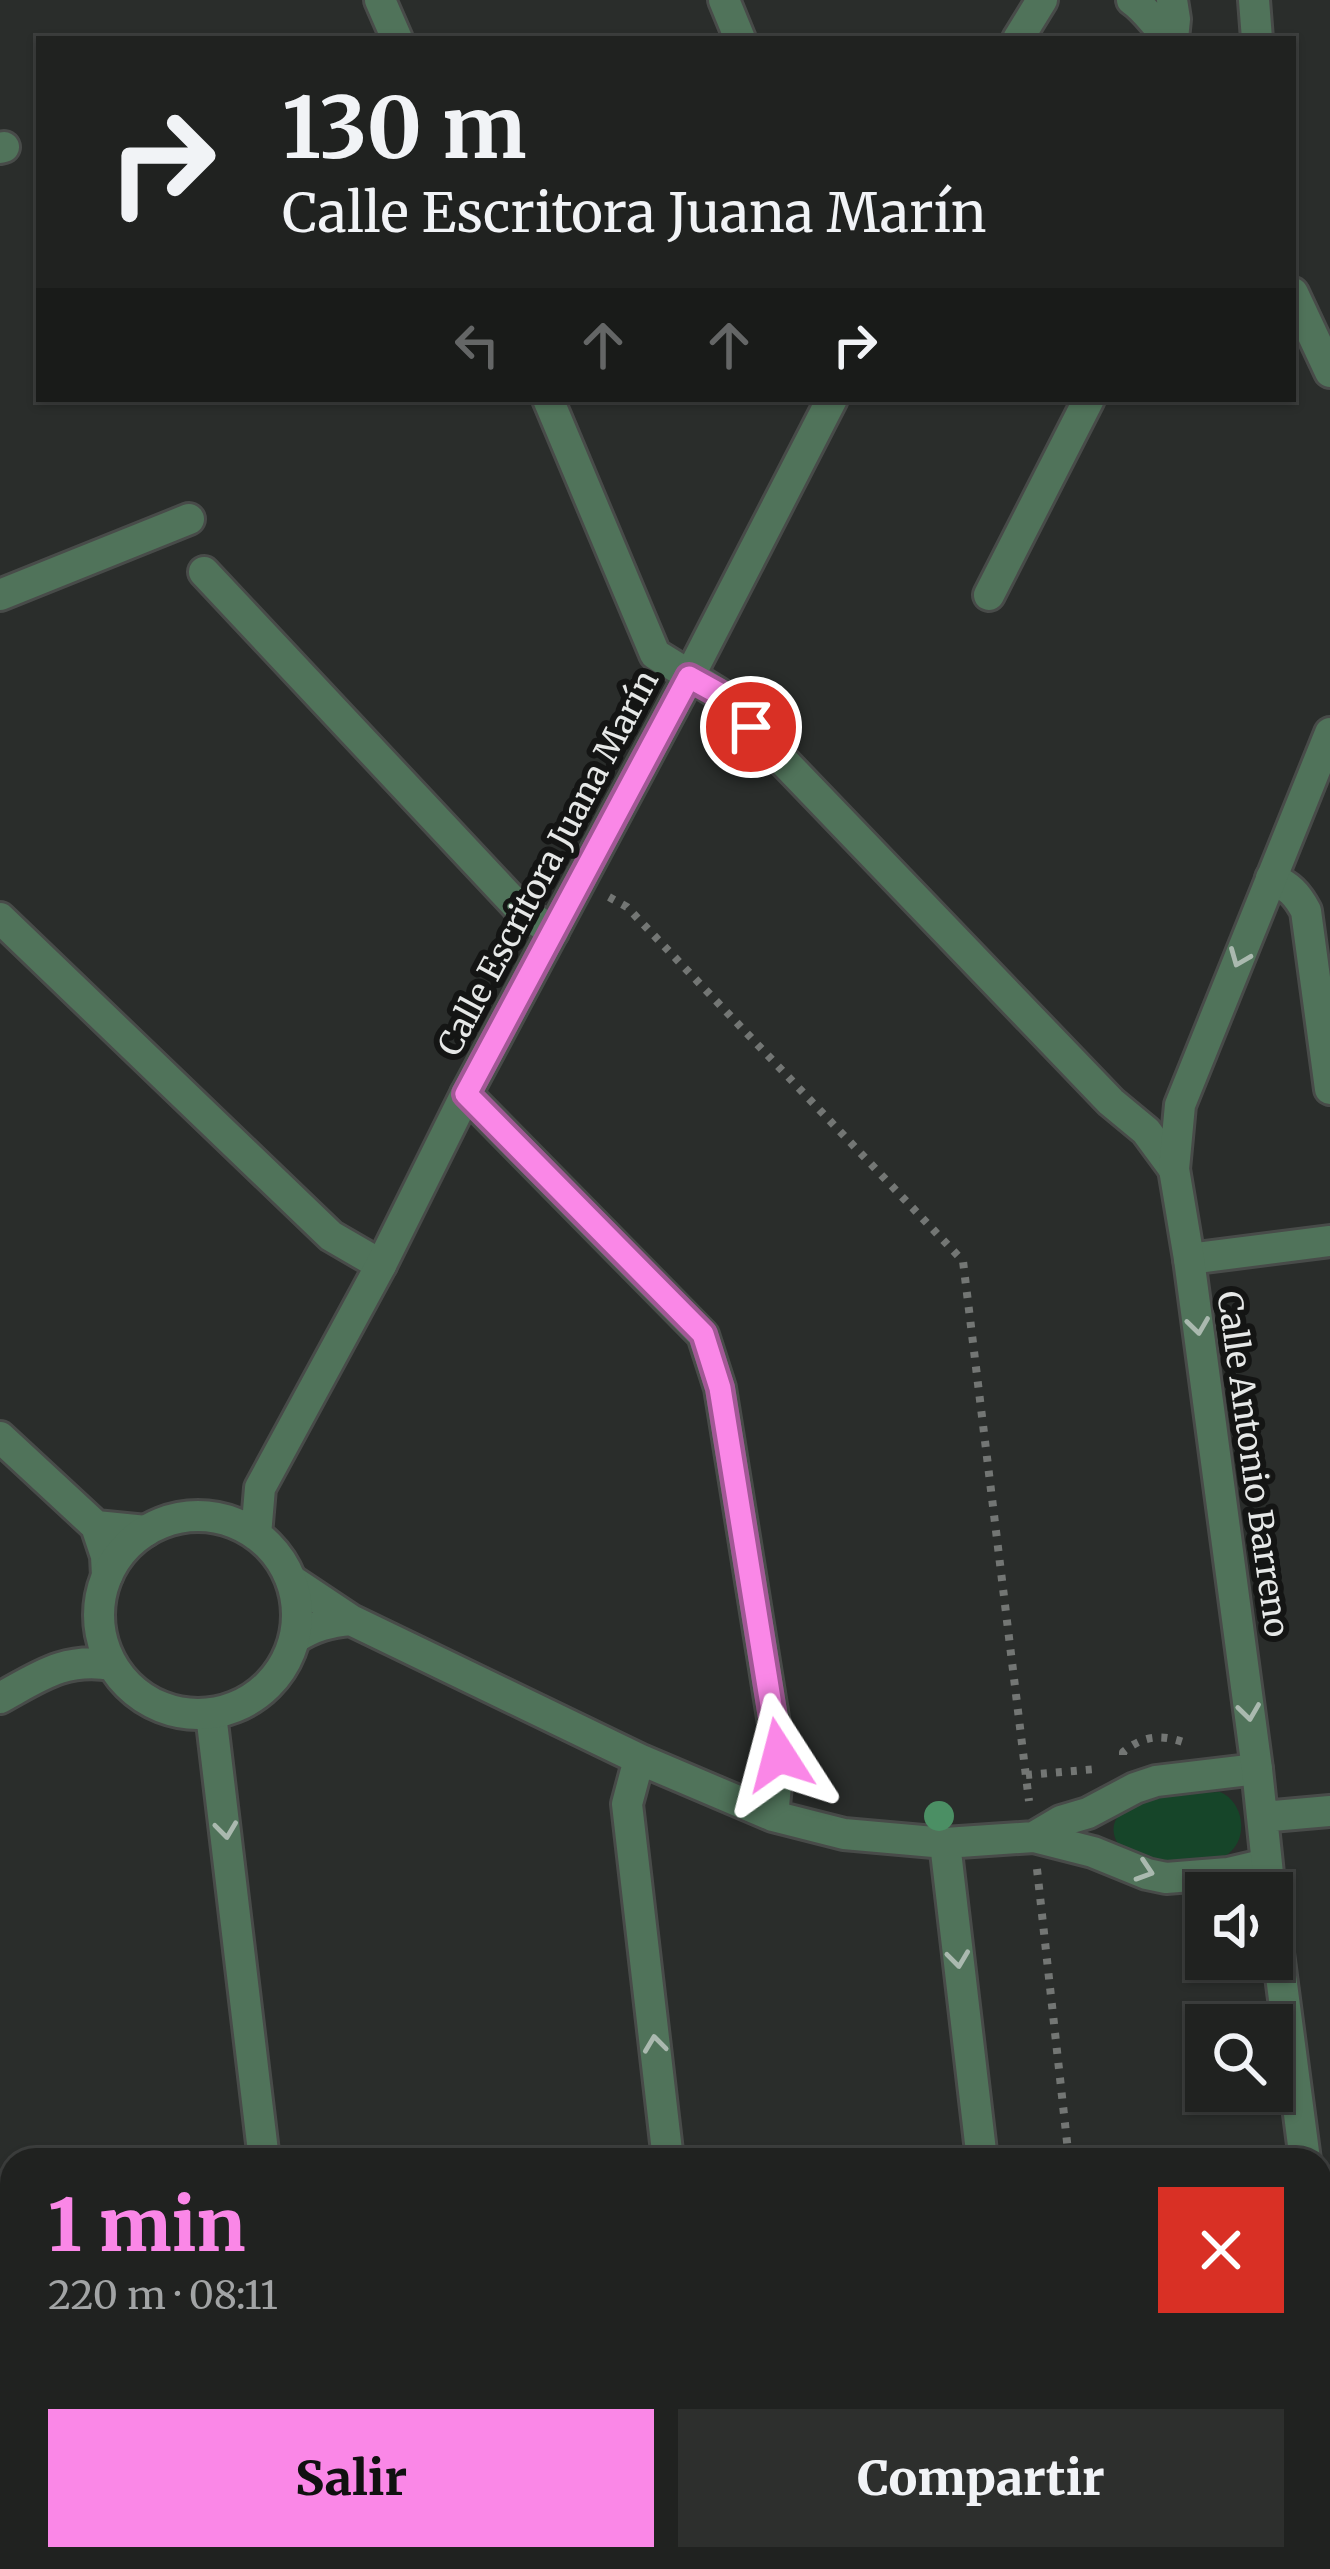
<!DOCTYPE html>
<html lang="es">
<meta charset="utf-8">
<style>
:root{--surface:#202220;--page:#2d2f2d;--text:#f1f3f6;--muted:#a2a4a5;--line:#3d3f3e;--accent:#fa87e7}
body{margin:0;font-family:Merriweather,serif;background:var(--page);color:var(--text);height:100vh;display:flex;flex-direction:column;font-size:45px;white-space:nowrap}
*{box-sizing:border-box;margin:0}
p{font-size:39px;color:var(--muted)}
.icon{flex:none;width:66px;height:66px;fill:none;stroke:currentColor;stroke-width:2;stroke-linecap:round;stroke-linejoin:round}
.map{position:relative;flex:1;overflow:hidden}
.drawer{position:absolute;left:0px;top:2148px;width:1332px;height:423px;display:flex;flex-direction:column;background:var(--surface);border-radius:36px 36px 0 0;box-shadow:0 3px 9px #0004,0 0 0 3px var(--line)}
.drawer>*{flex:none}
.top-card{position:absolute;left:36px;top:36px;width:1260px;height:366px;border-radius:0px;box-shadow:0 3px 9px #0004,0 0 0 3px var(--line);background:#202220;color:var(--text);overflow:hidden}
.controls{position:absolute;left:1185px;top:1872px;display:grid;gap:24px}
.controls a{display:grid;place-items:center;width:108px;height:108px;border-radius:0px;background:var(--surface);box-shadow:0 3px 9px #0004,0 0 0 3px var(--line);font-size:60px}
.pin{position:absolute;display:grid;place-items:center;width:102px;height:102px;color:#fff;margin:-51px;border:6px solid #fff;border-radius:50%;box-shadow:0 3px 12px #0007}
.me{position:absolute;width:132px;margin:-66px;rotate:351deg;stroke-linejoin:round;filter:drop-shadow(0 0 9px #0008)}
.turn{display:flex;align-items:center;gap:42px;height:252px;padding:0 48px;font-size:54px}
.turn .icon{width:156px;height:156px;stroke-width:2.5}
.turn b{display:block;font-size:84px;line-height:102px}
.lanes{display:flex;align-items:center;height:114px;padding:0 48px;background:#0003;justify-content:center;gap:60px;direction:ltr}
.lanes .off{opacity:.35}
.round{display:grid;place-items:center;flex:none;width:126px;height:126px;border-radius:0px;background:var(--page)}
.summary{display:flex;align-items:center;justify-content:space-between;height:204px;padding:0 48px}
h1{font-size:72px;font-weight:800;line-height:90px;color:var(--accent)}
.primary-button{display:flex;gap:24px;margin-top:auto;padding:24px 48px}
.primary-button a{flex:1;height:138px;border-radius:0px;background:var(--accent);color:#111;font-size:48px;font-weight:800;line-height:138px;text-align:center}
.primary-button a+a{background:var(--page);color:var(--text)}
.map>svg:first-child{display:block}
</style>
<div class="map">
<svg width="1330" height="2569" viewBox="0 0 1330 2569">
<rect width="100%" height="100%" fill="#2a2d2b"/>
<!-- green -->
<path fill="#164529" d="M 1220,1792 C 1243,1801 1250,1838 1228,1854 C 1213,1866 1182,1862 1163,1861 C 1157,1861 1151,1862 1144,1861 C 1118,1855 1100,1826 1127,1808 C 1154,1791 1189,1793 1220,1792 Z"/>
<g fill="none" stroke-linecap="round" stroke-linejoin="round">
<!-- pedestrian casing -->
<g stroke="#484b49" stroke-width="36">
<path id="pedestrian" d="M 0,148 L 4,147
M 0,595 L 189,519"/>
</g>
<!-- minor casing -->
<g stroke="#484b49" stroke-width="36">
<path id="minor" d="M 380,0 L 397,39
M 724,0 L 740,39
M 1254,0 L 1257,39
M 548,399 L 655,654 L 718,693 L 1111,1102 L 1146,1131 L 1174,1169
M 204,572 L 521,910 L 553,932
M 989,595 L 1089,399
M 1271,878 C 1289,886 1297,894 1306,911 L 1330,1089
M 0,918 L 331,1236 L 381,1265
M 466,1094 L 703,1335 L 720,1388 L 779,1755 L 773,1816
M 1189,1259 L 1330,1241
M 0,1437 L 96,1526 L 106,1556 L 107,1576
M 96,1526 L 146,1531
M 291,1580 L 351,1620 L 639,1759 L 773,1816 L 844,1834 L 945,1843 L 1034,1837 L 1093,1852 L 1147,1874 L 1166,1878 L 1228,1873 L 1266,1864
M 295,1638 C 314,1626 329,1622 351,1620
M 211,1714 L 264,2160
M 639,1759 L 627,1804 L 668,2160
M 1034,1837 L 1061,1821 L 1088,1813 L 1135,1788 L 1156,1781 L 1257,1769
M 945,1843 L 982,2160
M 1320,2413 L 1330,2412
M 0,2567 L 121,2559"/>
</g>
<!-- tertiary casing -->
<g stroke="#484b49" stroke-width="36">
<path id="tertiary" d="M 1132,0 C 1148,11 1156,27 1171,39
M 1172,0 L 1175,19 L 1173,39
M 1018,39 L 1042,0
M 1293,293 L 1330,372
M99 1615a99 99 0 1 1 198 0a99 99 0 1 1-198 0Z
M 256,1535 L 260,1488 L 381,1265 L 466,1094 L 689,677 L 832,399
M 0,1698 C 40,1676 65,1657 112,1665
M 1262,1817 L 1330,1811
M 1270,1893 L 1257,1769 L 1189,1259 L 1174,1169 L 1180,1105 L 1330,733
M 1272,1907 L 1305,2160
M 1320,2276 L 1330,2353"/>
</g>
<!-- path -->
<path stroke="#737674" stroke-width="8" stroke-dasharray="6 9" stroke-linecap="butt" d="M 609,897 L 627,907 L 963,1261 L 1029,1801
M 1123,1755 L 1123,1752 C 1143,1736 1159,1734 1183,1742
M 1026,1775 L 1096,1769
M 1037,1869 L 1069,2160"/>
<!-- pedestrian -->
<use href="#pedestrian" stroke="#50735a" stroke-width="30"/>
<!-- minor -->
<use href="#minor" stroke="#50735a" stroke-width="30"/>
<!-- tertiary -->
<use href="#tertiary" stroke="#50735a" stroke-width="30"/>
</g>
<!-- trees -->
<circle fill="#4b8f64" cx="939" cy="1816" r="15"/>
<!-- one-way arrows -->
<defs><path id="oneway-chevron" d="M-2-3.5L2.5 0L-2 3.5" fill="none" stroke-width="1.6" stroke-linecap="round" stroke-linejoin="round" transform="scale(3)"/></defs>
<g stroke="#aab9af">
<use href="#oneway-chevron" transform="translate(1239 958) rotate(112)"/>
<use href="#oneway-chevron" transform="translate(1198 1326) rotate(82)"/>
<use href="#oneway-chevron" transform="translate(1249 1712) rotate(82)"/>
<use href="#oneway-chevron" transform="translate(226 1830) rotate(83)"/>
<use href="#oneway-chevron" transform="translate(1145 1871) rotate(18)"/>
<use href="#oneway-chevron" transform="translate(958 1959) rotate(83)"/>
<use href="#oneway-chevron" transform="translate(655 2044) rotate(-97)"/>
</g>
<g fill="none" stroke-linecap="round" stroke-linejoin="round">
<!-- route casing -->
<g stroke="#a25896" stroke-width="30">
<path id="route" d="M 751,727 L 718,693 L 689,677 L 466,1094 L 703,1334 L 720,1388 L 779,1755"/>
</g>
<!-- route -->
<use href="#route" stroke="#fa87e7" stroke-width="21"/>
</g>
<g text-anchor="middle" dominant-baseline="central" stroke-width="12" stroke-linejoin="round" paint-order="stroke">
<!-- street labels -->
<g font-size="33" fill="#e6e8e7" stroke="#141514">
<text transform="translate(548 863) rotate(-62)">Calle Escritora Juana Marín</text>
<text transform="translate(1253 1464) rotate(82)">Calle Antonio Barreno</text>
</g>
</g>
</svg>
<div class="controls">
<a><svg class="icon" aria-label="sound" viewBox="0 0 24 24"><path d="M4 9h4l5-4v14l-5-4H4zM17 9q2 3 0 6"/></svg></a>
<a><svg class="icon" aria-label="search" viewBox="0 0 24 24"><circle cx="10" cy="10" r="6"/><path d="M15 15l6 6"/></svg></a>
</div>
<div class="pin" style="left:751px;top:727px;background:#d93025"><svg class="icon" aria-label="arrive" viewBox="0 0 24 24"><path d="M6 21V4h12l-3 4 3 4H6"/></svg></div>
<svg class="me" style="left:779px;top:1755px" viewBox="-20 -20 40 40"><path d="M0-17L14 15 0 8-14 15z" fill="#fa87e7" stroke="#fff" stroke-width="4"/></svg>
<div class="top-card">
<div class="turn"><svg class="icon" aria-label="right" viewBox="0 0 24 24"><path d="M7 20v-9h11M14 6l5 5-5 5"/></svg><div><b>130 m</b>Calle Escritora Juana Marín</div></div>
<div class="lanes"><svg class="icon off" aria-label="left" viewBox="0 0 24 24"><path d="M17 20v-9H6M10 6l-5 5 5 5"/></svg><svg class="icon off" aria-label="ahead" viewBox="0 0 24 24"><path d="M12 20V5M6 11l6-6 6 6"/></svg><svg class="icon off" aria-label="ahead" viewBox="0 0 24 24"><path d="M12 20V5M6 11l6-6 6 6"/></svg><svg class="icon" aria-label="right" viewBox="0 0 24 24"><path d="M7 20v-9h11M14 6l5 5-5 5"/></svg></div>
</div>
<section class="drawer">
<div class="summary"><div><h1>1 min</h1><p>220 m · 08:11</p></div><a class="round" style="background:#d93025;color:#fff"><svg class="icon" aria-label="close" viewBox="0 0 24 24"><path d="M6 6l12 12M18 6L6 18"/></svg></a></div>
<div class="primary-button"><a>Salir</a><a>Compartir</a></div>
</section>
</div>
